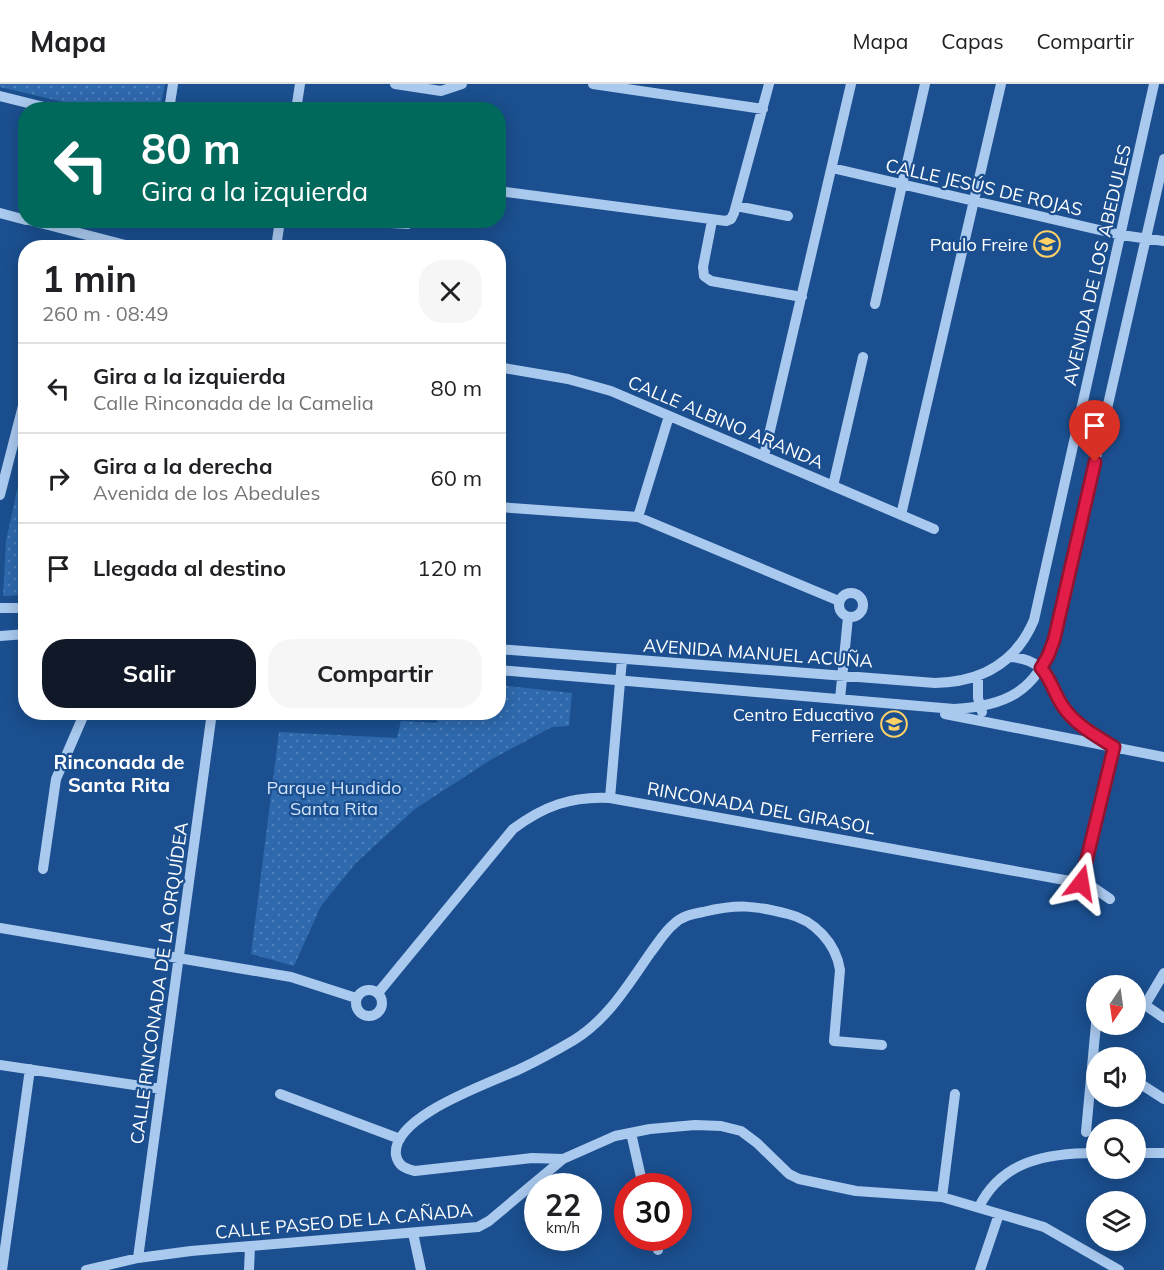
<!DOCTYPE html>
<html lang="es">
<meta charset="utf-8">
<style>
:root{--surface:#fff;--page:#f6f6f6;--text:#202124;--muted:#757577;--line:#e0e0e0;--accent:#111827}
body{margin:0;font-family:Mulish,sans-serif;background:var(--page);color:var(--text);height:100vh;display:flex;flex-direction:column;font-size:22px;white-space:nowrap}
*{box-sizing:border-box;margin:0}
p{font-size:20px;color:var(--muted)}
.icon{flex:none;width:33px;height:33px;fill:none;stroke:currentColor;stroke-width:2;stroke-linecap:round;stroke-linejoin:round}
.map{position:relative;flex:1;overflow:hidden}
.sheet{position:absolute;left:18px;top:156px;width:488px;height:480px;display:flex;flex-direction:column;background:var(--surface);border-radius:24px;box-shadow:0 3px 15px #0003}
.sheet>*{flex:none}
.banner{position:absolute;left:18px;top:18px;width:488px;height:126px;border-radius:24px;box-shadow:0 3px 15px #0003;background:#00695c;color:#fff;overflow:hidden}
.needle{width:39px;rotate:193deg}
.buttons{position:absolute;left:1086px;top:891px;display:grid;gap:12px}
.buttons a{display:grid;place-items:center;width:60px;height:60px;border-radius:50%;background:var(--surface);box-shadow:0 3px 15px #0003;font-size:30px}
.speed{position:absolute;left:524px;top:1089px;display:flex;gap:12px;font-size:30px;font-weight:700;text-align:center}
.speed>*{display:grid;place-content:center;width:78px;height:78px;border-radius:50%;background:var(--surface);box-shadow:0 3px 15px #0003;line-height:1}
.speed small{font-size:15px;font-weight:400}
.speed .limit{border:9px solid #d22;background:#fff;color:#111}
.pin{position:absolute;display:grid;place-items:center;width:51px;height:51px;color:#fff;margin:-62px -26px;border-radius:50% 50% 50% 0;rotate:-45deg;box-shadow:0 0 6px #0007}
.pin .icon{rotate:45deg}
.me{position:absolute;width:66px;margin:-33px;rotate:14deg;stroke-linejoin:round;filter:drop-shadow(0 0 4px #0008)}
.turn{display:flex;align-items:center;gap:21px;height:126px;padding:0 24px;font-size:27px}
.turn .icon{width:78px;height:78px;stroke-width:2.5}
.turn b{display:block;font-size:42px;line-height:51px}
.round{display:grid;place-items:center;flex:none;width:63px;height:63px;border-radius:24px;background:var(--page)}
.overview{display:flex;align-items:center;justify-content:space-between;height:102px;padding:0 24px}
h1{font-size:36px;font-weight:700;line-height:45px}
.primary-button{display:flex;gap:12px;margin-top:auto;padding:12px 24px}
.primary-button a{flex:1;height:69px;border-radius:24px;background:var(--accent);color:#fff;font-size:24px;font-weight:700;line-height:69px;text-align:center}
.primary-button a+a{background:var(--page);color:var(--text)}
ul{padding:0;list-style:none}
li{display:flex;align-items:center;gap:18px;height:90px;padding:0 24px;border-top:2px solid var(--line)}
li div{flex:1}
li b{display:block;font-size:22px}
li em{font-style:normal}
header{display:flex;align-items:center;gap:36px;box-sizing:border-box;height:84px;padding:0 30px;background:var(--surface);border-bottom:2px solid var(--line)}
header strong{font-size:28px}
nav{display:flex;gap:33px;margin-inline-start:auto;font-size:21px}
.map>svg:first-child{display:block}
</style>
<header>
<strong>Mapa</strong>
<nav><a>Mapa</a><a>Capas</a><a>Compartir</a></nav>
</header>
<div class="map">
<svg width="1164" height="1186" viewBox="0 0 1164 1186">
<defs>
<pattern id="park-dots" width="8" height="8" patternUnits="userSpaceOnUse" patternTransform="scale(1.5)"><rect width="8" height="8" fill="#2e69ad"/><path d="M2 2h.1M6 6h.1" fill="none" stroke="#4d80b9" stroke-width="1.8" stroke-linecap="round"/></pattern>
</defs>
<rect width="100%" height="100%" fill="#1b4f8f"/>
<!-- park -->
<path fill="url(#park-dots)" d="M 0,0 L 165,0 L 160,25 L 93,25 L 0,3 Z
M 25,369 L 25,511 L 3,512 L 6,457 Z
M 498,601 L 572,609 L 569,642 L 552,643 L 492,675 L 415,725 L 356,779 L 321,822 L 294,882 L 251,870 L 279,648 L 397,654 L 401,637 L 437,639 L 438,629 L 498,628 Z"/>
<g fill="none" stroke-linecap="round" stroke-linejoin="round">
<!-- minor -->
<path stroke="#a9c9ee" stroke-width="10" d="M 395,0 L 441,7 L 462,0
M 593,0 L 763,25
M 0,12 L 56,26
M 169,26 L 173,0
M 296,26 L 300,0
M 832,84 L 1121,151 L 1164,157
M 498,107 L 726,137 L 731,135 L 734,129 L 769,0
M 736,122 L 788,132
M 0,129 L 26,136
M 29,136 L 137,164
M 340,136 L 408,140 L 417,136
M 712,137 L 703,183 L 704,192 L 711,197 L 802,213
M 276,164 L 280,136
M 875,220 L 925,0
M 26,261 L 23,267 L 26,277
M 498,283 L 568,295 L 611,307 L 934,445
M 764,372 L 851,0
M 833,402 L 863,273
M 0,411 L 26,310
M 498,423 L 638,433 L 839,517
M 901,431 L 1001,0
M 638,433 L 669,332
M839 521a12 12 0 1 1 24 0a12 12 0 1 1-24 0Z
M 0,524 L 26,524
M 0,552 L 26,550
M 498,565 L 935,599 C 981,598 1016,579 1034,536 L 1154,0
M 1009,573 C 1053,575 1046,605 1069,631 C 1079,643 1095,651 1108,659
M 498,586 L 954,625 C 1006,622 1035,608 1054,557 L 1164,75
M 978,593 L 978,614 L 982,628
M 840,615 L 848,533
M 945,630 L 1164,673
M 610,714 L 622,575
M 43,785 L 56,695 L 85,628
M 1081,799 L 1114,663
M 0,844 L 291,893 L 356,914
M 1164,889 L 1145,921 L 1164,934
M356 919a13 13 0 1 1 26 0a13 13 0 1 1-26 0Z
M 378,909 L 513,745 C 544,722 571,712 610,714 L 1081,799 L 1091,802 L 1110,815
M 0,981 L 161,1005
M 1136,997 L 1164,1015
M 280,1010 L 400,1055
M 1086,1048 L 1096,940
M 631,1049 L 643,1102
M 1136,1069 L 1164,1069
M 563,1075 L 532,1074 L 415,1087 C 406,1085 398,1082 396,1071 C 391,1031 494,998 522,984 C 539,976 557,966 574,956 C 608,935 628,901 651,868 C 658,859 665,847 674,840 C 682,832 692,830 703,828 C 737,820 753,821 788,830 C 814,836 836,859 840,886 L 834,957 L 882,961
M 942,1113 L 955,1010
M 979,1123 C 1002,1076 1048,1069 1096,1069
M 413,1149 L 421,1186
M 655,1154 L 658,1166
M 138,1174 L 212,628
M 2,1186 L 30,985
M 86,1186 L 138,1174 L 191,1167 L 478,1143 L 489,1137 L 563,1075 L 615,1052 L 650,1045 L 695,1041 L 721,1042 L 741,1047 L 757,1059 L 789,1090 L 799,1095 L 856,1107 L 942,1113 L 1044,1143 L 1119,1186
M 249,1186 L 250,1163
M 980,1186 L 999,1130"/>
</g>
<g fill="none" stroke-linecap="round" stroke-linejoin="round">
<!-- route casing -->
<g stroke="#92132f" stroke-width="15">
<path id="route" d="M 1081,799 L 1114,663 C 1095,651 1075,641 1062,621 C 1054,609 1051,595 1041,584 L 1048,572 L 1054,556 L 1095,378"/>
</g>
<!-- route -->
<use href="#route" stroke="#e11d48" stroke-width="10"/>
</g>
<!-- icons -->
<defs>
<g id="school-ring" transform="scale(1.35)"><circle r="9.5" fill="#1b4f8f" stroke="#ffd166" stroke-width="1.5"/><path d="M0-5L7-2L0 1L-7-2ZM-4 1L0 2.5L4 1V4Q0 6-4 4Z" fill="#ffd166"/></g>
</defs>
<g fill-rule="evenodd">
<use href="#school-ring" x="1047" y="160"/>
<use href="#school-ring" x="894" y="640"/>
</g>
<g text-anchor="middle" dominant-baseline="central" stroke-width="4.5" stroke-linejoin="round" paint-order="stroke">
<!-- street labels -->
<g font-size="18" fill="#fff" stroke="#1b4f8f">
<text transform="translate(984 103) rotate(13)">CALLE JESÚS DE ROJAS</text>
<text transform="translate(1097 181) rotate(-77)">AVENIDA DE LOS ABEDULES</text>
<text transform="translate(726 338) rotate(23)">CALLE ALBINO ARANDA</text>
<text transform="translate(758 569) rotate(4)">AVENIDA MANUEL ACUÑA</text>
<text transform="translate(761 724) rotate(10)">RINCONADA DEL GIRASOL</text>
<text transform="translate(159 899) rotate(-82)">CALLE RINCONADA DE LA ORQUÍDEA</text>
<text transform="translate(344 1137) rotate(-5)">CALLE PASEO DE LA CAÑADA</text>
</g>
<!-- poi labels -->
<g font-size="18" fill="#fff" stroke="#1b4f8f" text-anchor="end">
<text x="1028" y="160">Paulo Freire</text>
<text x="874" y="630">Centro Educativo<tspan x="874" dy="21">Ferriere</tspan></text>
</g>
<!-- park labels -->
<g font-size="18" fill="#cfe3fa" stroke="#1b4f8f">
<text x="334" y="703">Parque Hundido<tspan x="334" dy="21">Santa Rita</tspan></text>
</g>
<!-- neighbourhood labels -->
<g font-size="20" font-weight="bold" fill="#fff" stroke="#1b4f8f">
<text x="119" y="677">Rinconada de<tspan x="119" dy="23">Santa Rita</tspan></text>
</g>
</g>
</svg>
<div class="buttons">
<a><svg class="needle" viewBox="-14 -14 28 28"><path d="M0-13l5 13h-10z" fill="#e53935"/><path d="M0 13l5-13h-10z" fill="#757577"/></svg></a>
<a><svg class="icon" aria-label="sound" viewBox="0 0 24 24"><path d="M4 9h4l5-4v14l-5-4H4zM17 9q2 3 0 6"/></svg></a>
<a><svg class="icon" aria-label="search" viewBox="0 0 24 24"><circle cx="10" cy="10" r="6"/><path d="M15 15l6 6"/></svg></a>
<a><svg class="icon" aria-label="layers" viewBox="0 0 24 24"><path d="M12 4l9 5-9 5-9-5zM3 14l9 5 9-5"/></svg></a>
</div>
<div class="speed"><div>22<small>km/h</small></div><div class="limit">30</div></div>
<div class="pin" style="left:1095px;top:378px;background:#d93025"><svg class="icon" aria-label="arrive" viewBox="0 0 24 24"><path d="M6 21V4h12l-3 4 3 4H6"/></svg></div>
<svg class="me" style="left:1081px;top:799px" viewBox="-20 -20 40 40"><path d="M0-17L14 15 0 8-14 15z" fill="#e11d48" stroke="#fff" stroke-width="4"/></svg>
<div class="banner">
<div class="turn"><svg class="icon" aria-label="left" viewBox="0 0 24 24"><path d="M17 20v-9H6M10 6l-5 5 5 5"/></svg><div><b>80 m</b>Gira a la izquierda</div></div>
</div>
<section class="sheet">
<div class="overview"><div><h1>1 min</h1><p>260 m · 08:49</p></div><a class="round"><svg class="icon" aria-label="close" viewBox="0 0 24 24"><path d="M6 6l12 12M18 6L6 18"/></svg></a></div>
<ul>
<li><svg class="icon" aria-label="left" viewBox="0 0 24 24"><path d="M17 20v-9H6M10 6l-5 5 5 5"/></svg><div><b>Gira a la izquierda</b><p>Calle Rinconada de la Camelia</p></div><em>80 m</em></li>
<li><svg class="icon" aria-label="right" viewBox="0 0 24 24"><path d="M7 20v-9h11M14 6l5 5-5 5"/></svg><div><b>Gira a la derecha</b><p>Avenida de los Abedules</p></div><em>60 m</em></li>
<li><svg class="icon" aria-label="arrive" viewBox="0 0 24 24"><path d="M6 21V4h12l-3 4 3 4H6"/></svg><div><b>Llegada al destino</b></div><em>120 m</em></li>
</ul>
<div class="primary-button"><a>Salir</a><a>Compartir</a></div>
</section>
</div>
